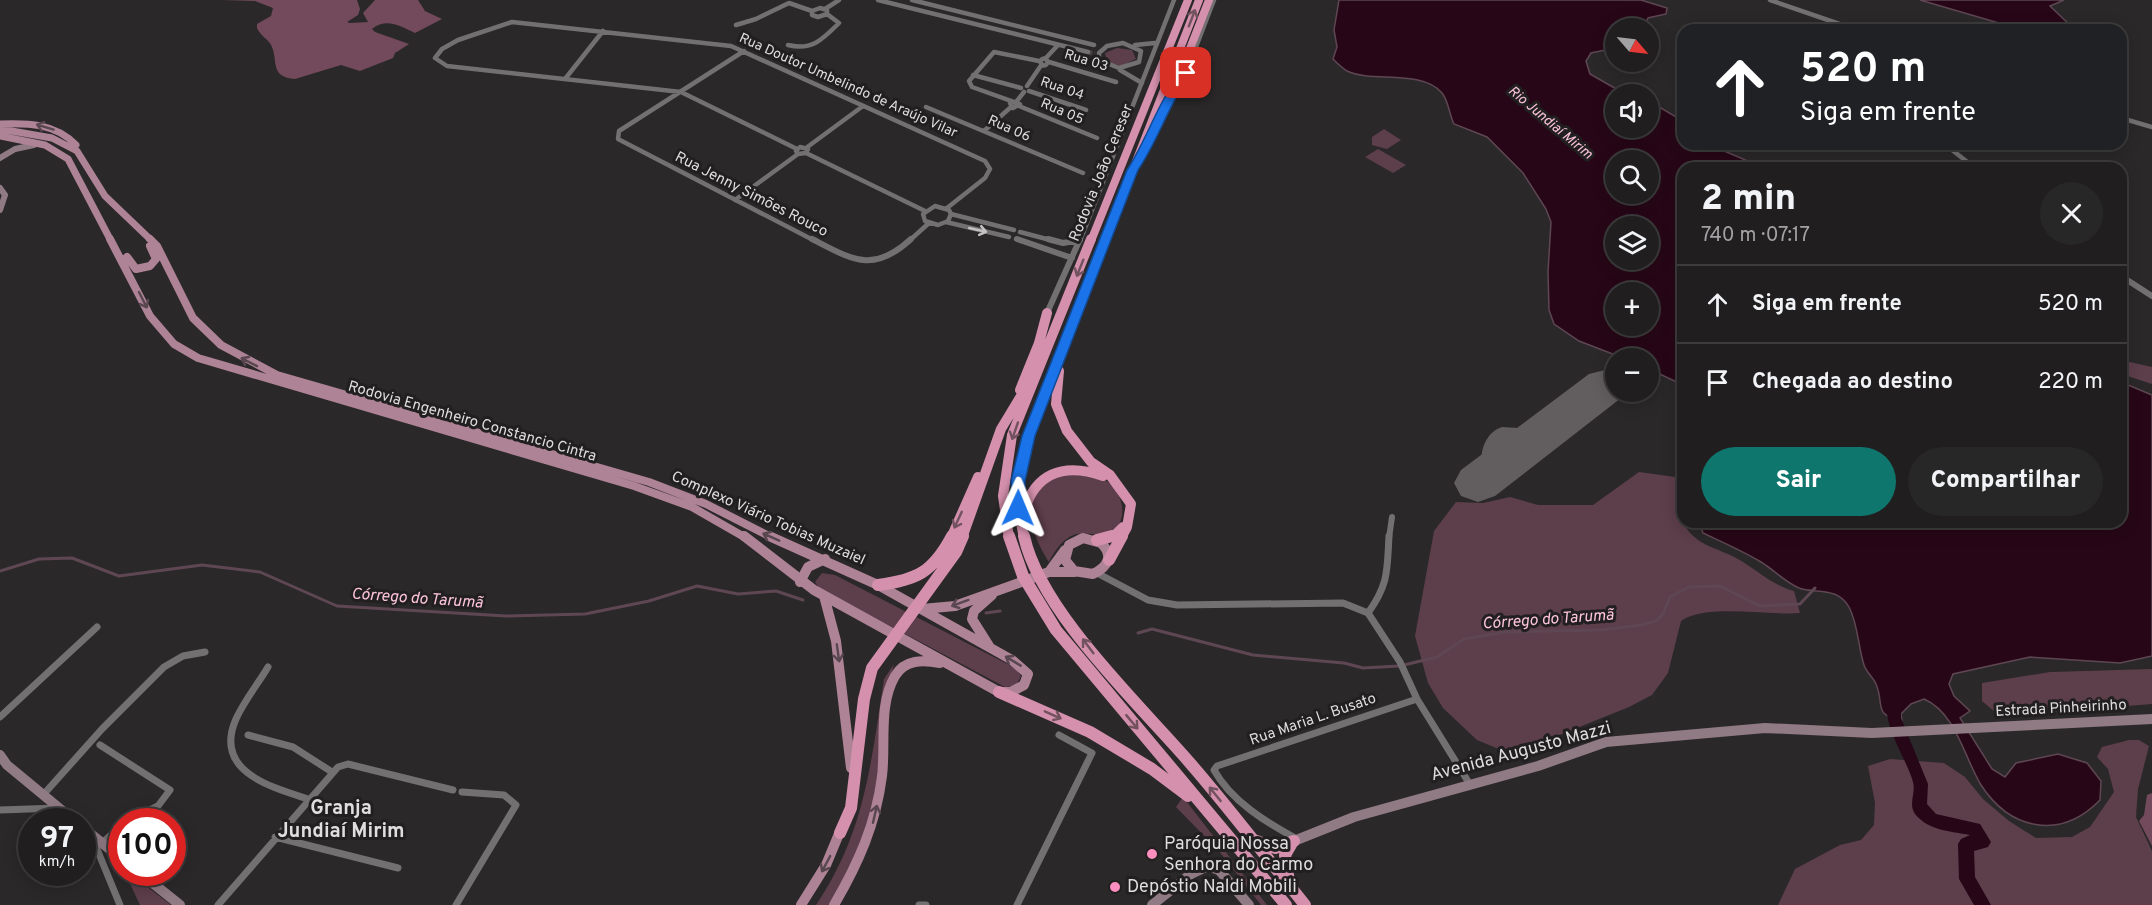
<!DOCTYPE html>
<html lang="pt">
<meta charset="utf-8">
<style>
:root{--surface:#201e1f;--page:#282728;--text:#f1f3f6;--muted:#a2a2a4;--line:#3d3c3d;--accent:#0f766e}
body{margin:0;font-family:Overpass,sans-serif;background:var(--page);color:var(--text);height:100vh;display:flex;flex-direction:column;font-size:22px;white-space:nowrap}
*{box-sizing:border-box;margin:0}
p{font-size:20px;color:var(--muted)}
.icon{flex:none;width:33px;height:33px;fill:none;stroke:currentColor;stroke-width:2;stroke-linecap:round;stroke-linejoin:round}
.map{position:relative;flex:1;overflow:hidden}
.sheet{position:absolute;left:1677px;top:162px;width:450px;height:366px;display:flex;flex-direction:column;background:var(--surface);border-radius:18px;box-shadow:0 3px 15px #0003,0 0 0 2px var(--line)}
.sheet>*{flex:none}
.banner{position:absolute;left:1677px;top:24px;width:450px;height:126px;border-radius:18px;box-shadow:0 3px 15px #0003,0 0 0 2px var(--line);background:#202124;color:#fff;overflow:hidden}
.needle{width:39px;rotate:118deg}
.buttons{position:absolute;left:1605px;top:18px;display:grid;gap:12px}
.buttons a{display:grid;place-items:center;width:54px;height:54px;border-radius:50%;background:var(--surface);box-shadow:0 3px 15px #0003,0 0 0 2px var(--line);font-size:30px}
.speed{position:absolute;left:18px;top:808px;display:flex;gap:12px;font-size:30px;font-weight:700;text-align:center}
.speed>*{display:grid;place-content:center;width:78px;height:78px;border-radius:50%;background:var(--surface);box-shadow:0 3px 15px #0003,0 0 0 2px var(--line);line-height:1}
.speed small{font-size:15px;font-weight:400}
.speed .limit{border:9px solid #d22;background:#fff;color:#111}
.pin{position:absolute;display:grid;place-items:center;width:51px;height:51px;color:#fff;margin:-26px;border-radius:12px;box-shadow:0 3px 9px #0006}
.me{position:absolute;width:66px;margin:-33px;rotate:1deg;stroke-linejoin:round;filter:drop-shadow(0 0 4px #0008)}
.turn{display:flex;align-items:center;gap:21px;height:126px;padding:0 24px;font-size:27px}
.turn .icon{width:78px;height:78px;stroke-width:2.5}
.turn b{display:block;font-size:42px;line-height:51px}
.round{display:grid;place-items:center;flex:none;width:63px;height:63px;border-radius:32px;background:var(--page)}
.head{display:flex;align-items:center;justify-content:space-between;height:102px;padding:0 24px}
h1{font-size:36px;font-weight:800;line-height:45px}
.primary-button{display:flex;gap:12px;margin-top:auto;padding:12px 24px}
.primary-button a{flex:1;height:69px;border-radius:36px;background:var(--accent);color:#fff;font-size:24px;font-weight:800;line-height:69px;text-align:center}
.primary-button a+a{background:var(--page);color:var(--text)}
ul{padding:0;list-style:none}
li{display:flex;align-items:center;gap:18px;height:78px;padding:0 24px;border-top:2px solid var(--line)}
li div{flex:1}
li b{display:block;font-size:22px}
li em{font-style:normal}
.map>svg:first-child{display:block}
</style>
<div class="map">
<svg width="2152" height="905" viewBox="0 0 2152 905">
<rect width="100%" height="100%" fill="#2b2829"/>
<!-- green -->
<path fill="#5d3e4b" d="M 1117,48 L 1132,50 L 1136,59 L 1121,66 L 1107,62 L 1105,53 Z
M 1384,129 L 1401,140 L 1387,149 L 1372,145 L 1372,137 Z
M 1378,149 L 1406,165 L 1393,173 L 1365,157 Z
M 2121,360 L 2152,367 L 2152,384 L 2121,374 Z
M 1639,472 L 1675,477 C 1684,494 1676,514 1687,529 C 1700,547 1721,549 1738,559 C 1757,570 1772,585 1794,591 L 1800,613 C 1767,616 1706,603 1681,621 L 1668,673 L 1652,695 L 1629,707 L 1537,744 L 1501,750 L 1477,740 L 1443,708 L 1428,683 L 1415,636 L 1434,531 L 1456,502 L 1483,503 L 1510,497 L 1538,505 L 1593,505 Z
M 1066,473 C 1077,475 1093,475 1103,479 C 1121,487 1130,517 1114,530 C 1093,546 1075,513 1049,562 C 1037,544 1018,504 1040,486 C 1046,480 1058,477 1066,473 Z
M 822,573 L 835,575 L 1015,668 L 1021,676 L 1016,686 L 1005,687 L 819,588 L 815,582 Z
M 894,664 C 877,725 883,793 859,853 C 852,871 839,888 830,905 L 816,905 C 865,833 871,762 884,679 Z
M 2152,669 L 2152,704 L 2052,712 L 2022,709 L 1995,712 L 1982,701 L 1982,683 L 2050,672 Z
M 2129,740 L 2139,740 L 2149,746 L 2138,789 L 2136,817 L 2152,851 L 2152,905 L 1778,905 L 1795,869 L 1840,845 L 1861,840 L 1874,825 L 1875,803 L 1868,766 L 1890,759 L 1944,763 L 1965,777 L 1983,799 L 2009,821 L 2036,838 L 2072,837 L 2090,827 L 2114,792 L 2108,769 L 2097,757 L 2102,747 Z
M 1183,797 L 1267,905 L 1261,905 L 1219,851 L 1176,807 Z
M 125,873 L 129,873 L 171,905 L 140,905 Z"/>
<!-- forest -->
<path fill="#724a5b" d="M 223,0 L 357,0 L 360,9 L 358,15 L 347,22 L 350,23 L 368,22 L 363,13 L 375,0 L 418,0 L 425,11 L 442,19 L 415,33 C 401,27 387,17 372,29 L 375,32 L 409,44 L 395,53 L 393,58 L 360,71 L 341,65 L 295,79 C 270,77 278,62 272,47 C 270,40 260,36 257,28 L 257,24 L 271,16 L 273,8 L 255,1 Z
M 2152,793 L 2152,846 L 2139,821 L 2144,815 L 2147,795 Z"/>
<!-- water -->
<path fill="#270717" stroke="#5e4753" stroke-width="1.5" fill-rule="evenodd" d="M 1339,0 L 1641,0 L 1667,8 L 1666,14 L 1648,18 L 1643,28 L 1616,28 L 1615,48 L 1591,53 L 1586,61 L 1590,74 L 1618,90 L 1634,94 L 1616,94 L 1616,128 L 1648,128 L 1649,101 L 1683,121 L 1683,144 L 1708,144 L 1764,168 L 1683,168 L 1683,385 L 1649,369 L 1648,358 L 1623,358 L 1579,341 L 1554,324 L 1549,310 L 1548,272 L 1551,222 L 1546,209 L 1523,173 L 1487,137 L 1454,124 C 1449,114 1449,102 1442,93 C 1422,69 1372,83 1347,71 C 1342,68 1337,63 1333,59 L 1337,47 L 1334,30 ZM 1616,160 L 1648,160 L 1648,194 L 1616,194 ZM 1616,226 L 1648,226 L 1648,260 L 1616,260 ZM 1616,292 L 1648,292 L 1648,326 L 1616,326 Z
M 1920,0 L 2064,0 L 2050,6 L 2072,27 L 2067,30 L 2039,23 L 2009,26 Z
M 2121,382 L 2152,395 L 2152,656 L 2120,663 L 2030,657 L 1953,674 L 1949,684 L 1954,696 L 1970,711 L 1960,718 L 1992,769 L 2005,777 L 2016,763 L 2058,754 L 2087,763 L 2101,781 L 2100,800 C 2061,840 2011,831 1981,785 C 1964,757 1956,713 1924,699 L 1911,704 L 1901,714 L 1902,720 C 1872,715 1885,705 1876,684 C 1873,677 1866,672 1864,665 C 1858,646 1858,624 1849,607 C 1837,586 1816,594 1799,588 C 1785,582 1774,570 1761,562 C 1743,551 1722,542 1703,533 L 1699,522 L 2121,522 Z"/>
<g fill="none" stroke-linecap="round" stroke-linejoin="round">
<!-- stream -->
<path stroke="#5e4753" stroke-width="3" d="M 0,571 L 39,559 L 72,558 L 119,576 L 202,565 L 260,572 L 337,606 L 506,616 L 585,614 L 649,601 L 697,586 L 738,594 L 776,591 L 803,600
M 986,613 L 1000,611
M 1138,633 L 1152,629 L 1253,655 L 1344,663 L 1363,668 L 1399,666
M 1404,665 L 1437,657 L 1464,639 L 1506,632 L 1600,630 L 1642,625 L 1656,621 L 1663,614 L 1670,597 L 1689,587 L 1720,586 L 1760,606 L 1800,604 L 1815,588"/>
<!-- river -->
<path fill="#270717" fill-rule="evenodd" d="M 1894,697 L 1899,698 L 1901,703 L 1901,718 L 1928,784 L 1927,804 L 1936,814 L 1980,824 L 1991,842 L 1988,847 L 1974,851 L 1975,877 L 1991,905 L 1974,905 L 1959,879 L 1958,844 L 1961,839 L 1970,835 C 1950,831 1929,831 1915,814 C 1908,804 1916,793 1913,782 C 1907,759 1879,721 1889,698 Z"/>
<!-- taxiway -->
<path fill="#625e60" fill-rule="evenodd" d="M 1502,427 L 1547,430 L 1550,435 L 1547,440 L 1506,441 L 1502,444 L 1501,472 L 1498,477 L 1492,479 L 1486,477 C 1476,460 1483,433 1502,427 Z"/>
<!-- runway -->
<path fill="#625e60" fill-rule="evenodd" d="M 1605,370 L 1616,373 L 1616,392 L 1624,392 L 1621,398 L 1495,496 L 1478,502 L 1461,496 L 1454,483 L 1461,470 L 1589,374 Z"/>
<!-- street-tunnel -->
<path stroke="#464344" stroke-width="4.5" stroke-dasharray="4.5 2" stroke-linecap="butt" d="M 1088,52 L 1095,54"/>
<!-- street-far2 -->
<path stroke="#737072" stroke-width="4.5" d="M 878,0 L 1088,52
M 912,0 L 1094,45
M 1770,0 L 1857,30
M 820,8 L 827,10 L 827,14 L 818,17 L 812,15 L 812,11 Z
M 825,9 L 839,0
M 736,25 L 756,19 L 789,3 L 812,11
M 1123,43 L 1141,51 L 1139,62 L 1119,68 L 1099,60 L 1099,53 L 1107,46 Z
M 788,45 C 812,51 823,39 839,23 L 827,14
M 1135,45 L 1155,43
M 744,51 L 619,131 L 618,139 L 815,241
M1040.5 62a3.5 3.5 0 1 1 7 0a3.5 3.5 0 1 1-7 0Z
M 1045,59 L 1058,45
M 1049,62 L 1116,82
M 1120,70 L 1142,83
M 973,75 L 1021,88
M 565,79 L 603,31
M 1178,84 L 1186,73 L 1214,0
M 1027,86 L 1042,64
M 1029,91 L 1086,110
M 1016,102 L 1024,92
M 1010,103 L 1013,108 L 1020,104 L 972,87 L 969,81 L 994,52 L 1039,61
M 1019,106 L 1097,138
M 926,107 L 1083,173
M 2121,118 L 2152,127
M 984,131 L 1011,107
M 1947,146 L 1975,168
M 800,147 L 808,149 L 806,153 L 798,154 L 796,151 Z
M 806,148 L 863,106
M 797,149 L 681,92 L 447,66 L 435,58 L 442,49 L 458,40 L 512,22 L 731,46 L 985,161 L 990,169 L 985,178 L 947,208
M 806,153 L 925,211
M 735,200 L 798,154
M 935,206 L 949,210 L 951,214 L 948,221 L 938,225 L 925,221 L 923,214 Z
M 951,214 L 1014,230
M 946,222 L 1009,237
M 1020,232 L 1054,241
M 1016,239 L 1021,241
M 909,241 L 929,223
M 1076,241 L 1080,240
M 1080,241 L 1174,0"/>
<!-- street-far1 -->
<path stroke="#737072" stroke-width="6" d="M 812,239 C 853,260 873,274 911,239
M 1017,239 L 1072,258
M 1048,239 L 1063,243 L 1080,240
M 2121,276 L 2152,296
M 1047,313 L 1080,239
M 1389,538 L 1392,517"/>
<!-- street -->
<path stroke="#737072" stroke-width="7" d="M 1097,573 L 1148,600 L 1177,605 L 1343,603 L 1368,613 L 1400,662 L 1417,699 L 1469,783
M 1368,613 C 1389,584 1387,570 1389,536
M 268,667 C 258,684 244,701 236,719 C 213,771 270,787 308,799
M 0,717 L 97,627
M 248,735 L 293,747 L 332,772
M 100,745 L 170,790 L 158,806 L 126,822
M 43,795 L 102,729 L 164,667 L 183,656 L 205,652
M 0,810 L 58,808
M 92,837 L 120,905
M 275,837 L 398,868
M 1297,839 C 1267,823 1231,801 1214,770 L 1217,766 L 1417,699
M 102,843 L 122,825
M 218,905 L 338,767 L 348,764 L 453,790
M 456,905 L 516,805 L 504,795 L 462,792
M 919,905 L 926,905
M 1017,905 L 1092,753 L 1059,735"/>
<!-- secondary-far1 -->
<path stroke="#907a84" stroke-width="6" d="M 0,158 L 15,149 L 34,145
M 0,188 L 5,195 L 0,210"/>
<!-- secondary -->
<path stroke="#907a84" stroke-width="10" d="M 0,755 L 7,765 L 76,822
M 82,827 L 122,859
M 1294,841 L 1354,817 L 1538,766 L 1606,742 L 1765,728 L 1872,733 L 2152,719
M 140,873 L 180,905
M 1152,905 L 1191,874 L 1208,866 L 1219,870 L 1249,905"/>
<!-- primary-far2 -->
<path stroke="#ae8395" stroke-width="7" d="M 0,124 C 28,123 55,123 76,145
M 0,129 L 52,138 L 77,151 L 105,196 L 152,241
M 0,136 L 45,145 L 68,159 L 111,241"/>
<!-- primary-far1 -->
<path stroke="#ae8395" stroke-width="8" d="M 110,239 L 150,316 L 174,344 L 198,358 L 634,486 L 692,507 L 746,538
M 150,239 L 157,246 L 193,318 L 221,345 L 277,375 L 649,482 L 706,504 L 773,538
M 127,257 L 136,269 L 150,266 L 156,259 L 150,246"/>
<!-- primary -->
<path stroke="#ae8395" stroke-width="10" d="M 744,536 L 814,590 L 999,692 L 1011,692 L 1024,685 L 1028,674 L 1012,660 L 878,585 L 769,536
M 1083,538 L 1101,543 C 1114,555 1108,567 1093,574 L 1074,571 L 1065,560 L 1069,545 Z
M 1049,572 L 1065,550
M 800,582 L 808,567 L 825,559
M 824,596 L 836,641 L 851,768
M 922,609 L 955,606 L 1049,572 L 1075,572
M 989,646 L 972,619 L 974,611 L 992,595
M 801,905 L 826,865 L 841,829
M 834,905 C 858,864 876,824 882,776 C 886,745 878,705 895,676 C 905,659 923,660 940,663"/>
<!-- highway-far2 -->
<path stroke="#d590ad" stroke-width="8" d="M 1151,139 L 1168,105 L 1209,0
M 1091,241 L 1188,0
M 1105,241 L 1199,0"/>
<!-- highway-far1 -->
<path stroke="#d590ad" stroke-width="10" d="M 1059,371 L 1056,404 L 1067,431 L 1091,462 L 1110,475 L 1131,504 L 1127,527 L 1121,538
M 1020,390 L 1039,343 L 1047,313
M 1023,516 C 1033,473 1063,462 1103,476
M 951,538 L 978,477
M 962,538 L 1001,429 L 1027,386
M 1009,538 L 1003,496 L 1012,435 L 1091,239
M 1024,538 L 1018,508 L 1018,481 L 1028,436 L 1105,239
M 1106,538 L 1114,536 L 1123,527"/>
<!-- highway -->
<path stroke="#d590ad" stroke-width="12" d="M 1009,536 L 1023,576 L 1056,630 L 1286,905
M 1024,536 C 1040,611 1139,704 1190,763 C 1230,809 1267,858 1305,905
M 1097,540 L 1112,536
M 1109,560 L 1122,536
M 878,585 C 917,580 933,572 952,536
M 999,692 L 1090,732 L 1152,769 L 1188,796
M 840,833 L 851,808 L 864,699 L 872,668 L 956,552 L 963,536
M 1257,841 L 1275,848 L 1294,841
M 1289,882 L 1285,855 L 1292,843"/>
</g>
<!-- one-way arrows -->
<defs><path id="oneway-shaft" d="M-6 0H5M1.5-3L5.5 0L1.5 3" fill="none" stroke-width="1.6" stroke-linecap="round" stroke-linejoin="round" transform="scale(1.5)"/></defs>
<g stroke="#72525f">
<use href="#oneway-shaft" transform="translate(1192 18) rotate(-69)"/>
<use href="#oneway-shaft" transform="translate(1080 268) rotate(112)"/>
<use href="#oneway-shaft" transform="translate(1015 431) rotate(109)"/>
<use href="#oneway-shaft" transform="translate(958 520) rotate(115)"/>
<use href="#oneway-shaft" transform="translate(1088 646) rotate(-127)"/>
<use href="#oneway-shaft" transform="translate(1053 715) rotate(24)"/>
<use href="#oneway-shaft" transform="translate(1132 722) rotate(50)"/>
<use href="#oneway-shaft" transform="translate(1215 794) rotate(-129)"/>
</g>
<g stroke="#59474f">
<use href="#oneway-shaft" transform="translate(45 127) rotate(-163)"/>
<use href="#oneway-shaft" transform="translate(143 300) rotate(63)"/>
<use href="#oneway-shaft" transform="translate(249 362) rotate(-153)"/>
<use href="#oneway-shaft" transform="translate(771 537) rotate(-156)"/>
<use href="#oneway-shaft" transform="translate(960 603) rotate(160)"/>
<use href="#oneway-shaft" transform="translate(838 653) rotate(82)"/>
<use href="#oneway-shaft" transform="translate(1013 661) rotate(-149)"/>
<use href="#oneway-shaft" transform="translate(875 814) rotate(-77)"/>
<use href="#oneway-shaft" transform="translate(826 864) rotate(118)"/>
</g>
<use stroke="#c4c2c3" href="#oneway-shaft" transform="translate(978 230) rotate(13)"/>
<!-- route -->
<path fill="#1a73e8" stroke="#114b97" stroke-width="1.5" d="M 1183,71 L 1191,73 C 1169,103 1159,139 1138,170 L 1035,436 L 1025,481 L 1025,508 L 1023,513 L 1013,513 L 1011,481 L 1022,436 L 1127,170 C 1148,138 1158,100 1183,71 Z"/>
<!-- markers -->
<g fill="#fd8ec0" stroke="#211f20" stroke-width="2">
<circle cx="1152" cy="854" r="6"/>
<circle cx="1115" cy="887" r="6"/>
</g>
<g text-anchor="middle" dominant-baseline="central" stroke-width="6" stroke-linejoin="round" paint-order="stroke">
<!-- far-street labels -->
<g font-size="14" fill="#dfddde" stroke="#211f20">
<text transform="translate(1086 61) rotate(17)">Rua 03</text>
<text transform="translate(848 86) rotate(24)">Rua Doutor Umbelindo de Araújo Vilar</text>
<text transform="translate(1062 89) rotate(19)">Rua 04</text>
<text transform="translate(1062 112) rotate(23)">Rua 05</text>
<text transform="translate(1009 129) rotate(24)">Rua 06</text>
</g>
<!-- far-water labels -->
<g font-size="14" font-style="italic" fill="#fdc4db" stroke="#211f20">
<text transform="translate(1550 123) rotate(40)">Rio Jundiaí Mirim</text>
</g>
<!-- street labels -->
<g font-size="15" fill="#dfddde" stroke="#211f20">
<text transform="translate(1102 173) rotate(-68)">Rodovia João Cereser</text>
<text transform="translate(751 195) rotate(27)">Rua Jenny Simões Rouco</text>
<text transform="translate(472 422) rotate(16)">Rodovia Engenheiro Constancio Cintra</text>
<text transform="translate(768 519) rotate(24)">Complexo Viário Tobias Muzaiel</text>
<text transform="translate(2061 709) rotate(-3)">Estrada Pinheirinho</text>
<text transform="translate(1313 720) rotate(-19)">Rua Maria L. Busato</text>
</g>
<!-- water labels -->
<g font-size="16" font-style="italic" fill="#fdc4db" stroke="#211f20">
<text transform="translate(417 599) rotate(4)">Córrego do Tarumã</text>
<text transform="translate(1548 620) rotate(-4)">Córrego do Tarumã</text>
</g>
<!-- near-street labels -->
<g font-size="18" fill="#dfddde" stroke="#211f20">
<text transform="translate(1521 752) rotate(-15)">Avenida Augusto Mazzi</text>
</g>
<!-- near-poi labels -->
<g font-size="18" fill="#dfddde" stroke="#211f20" text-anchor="start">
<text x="1164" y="844">Paróquia Nossa<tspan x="1164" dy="21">Senhora do Carmo</tspan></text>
<text x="1127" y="887">Depóstio Naldi Mobili</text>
</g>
<!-- near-neighbourhood labels -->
<g font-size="20" font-weight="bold" fill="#dfddde" stroke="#211f20">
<text x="341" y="809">Granja<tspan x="341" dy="23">Jundiaí Mirim</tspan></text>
</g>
</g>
</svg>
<div class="buttons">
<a><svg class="needle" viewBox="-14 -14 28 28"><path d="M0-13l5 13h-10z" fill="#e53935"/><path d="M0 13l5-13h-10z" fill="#a2a2a4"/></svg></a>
<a><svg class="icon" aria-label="sound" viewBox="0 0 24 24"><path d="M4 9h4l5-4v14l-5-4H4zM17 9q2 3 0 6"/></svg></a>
<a><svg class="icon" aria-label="search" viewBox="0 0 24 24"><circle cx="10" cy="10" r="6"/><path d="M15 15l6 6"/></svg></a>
<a><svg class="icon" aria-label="layers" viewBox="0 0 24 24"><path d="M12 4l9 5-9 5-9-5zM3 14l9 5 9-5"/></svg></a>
<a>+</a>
<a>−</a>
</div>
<div class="speed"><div>97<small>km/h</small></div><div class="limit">100</div></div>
<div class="pin" style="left:1186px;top:73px;background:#d93025"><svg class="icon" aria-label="arrive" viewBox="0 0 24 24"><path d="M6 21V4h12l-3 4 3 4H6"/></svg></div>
<svg class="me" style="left:1018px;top:508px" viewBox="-20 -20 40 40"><path d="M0-17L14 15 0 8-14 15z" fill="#1a73e8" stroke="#fff" stroke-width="4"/></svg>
<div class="banner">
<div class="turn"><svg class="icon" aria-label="ahead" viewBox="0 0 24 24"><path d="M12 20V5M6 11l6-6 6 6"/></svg><div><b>520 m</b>Siga em frente</div></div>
</div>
<section class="sheet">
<div class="head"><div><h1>2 min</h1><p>740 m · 07:17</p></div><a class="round"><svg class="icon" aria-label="close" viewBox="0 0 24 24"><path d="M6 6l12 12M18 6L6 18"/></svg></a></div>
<ul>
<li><svg class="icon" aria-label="ahead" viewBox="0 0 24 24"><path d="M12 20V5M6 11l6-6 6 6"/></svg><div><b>Siga em frente</b></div><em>520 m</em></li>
<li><svg class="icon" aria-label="arrive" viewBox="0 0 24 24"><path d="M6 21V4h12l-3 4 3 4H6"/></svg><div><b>Chegada ao destino</b></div><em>220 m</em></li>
</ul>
<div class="primary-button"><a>Sair</a><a>Compartilhar</a></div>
</section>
</div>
